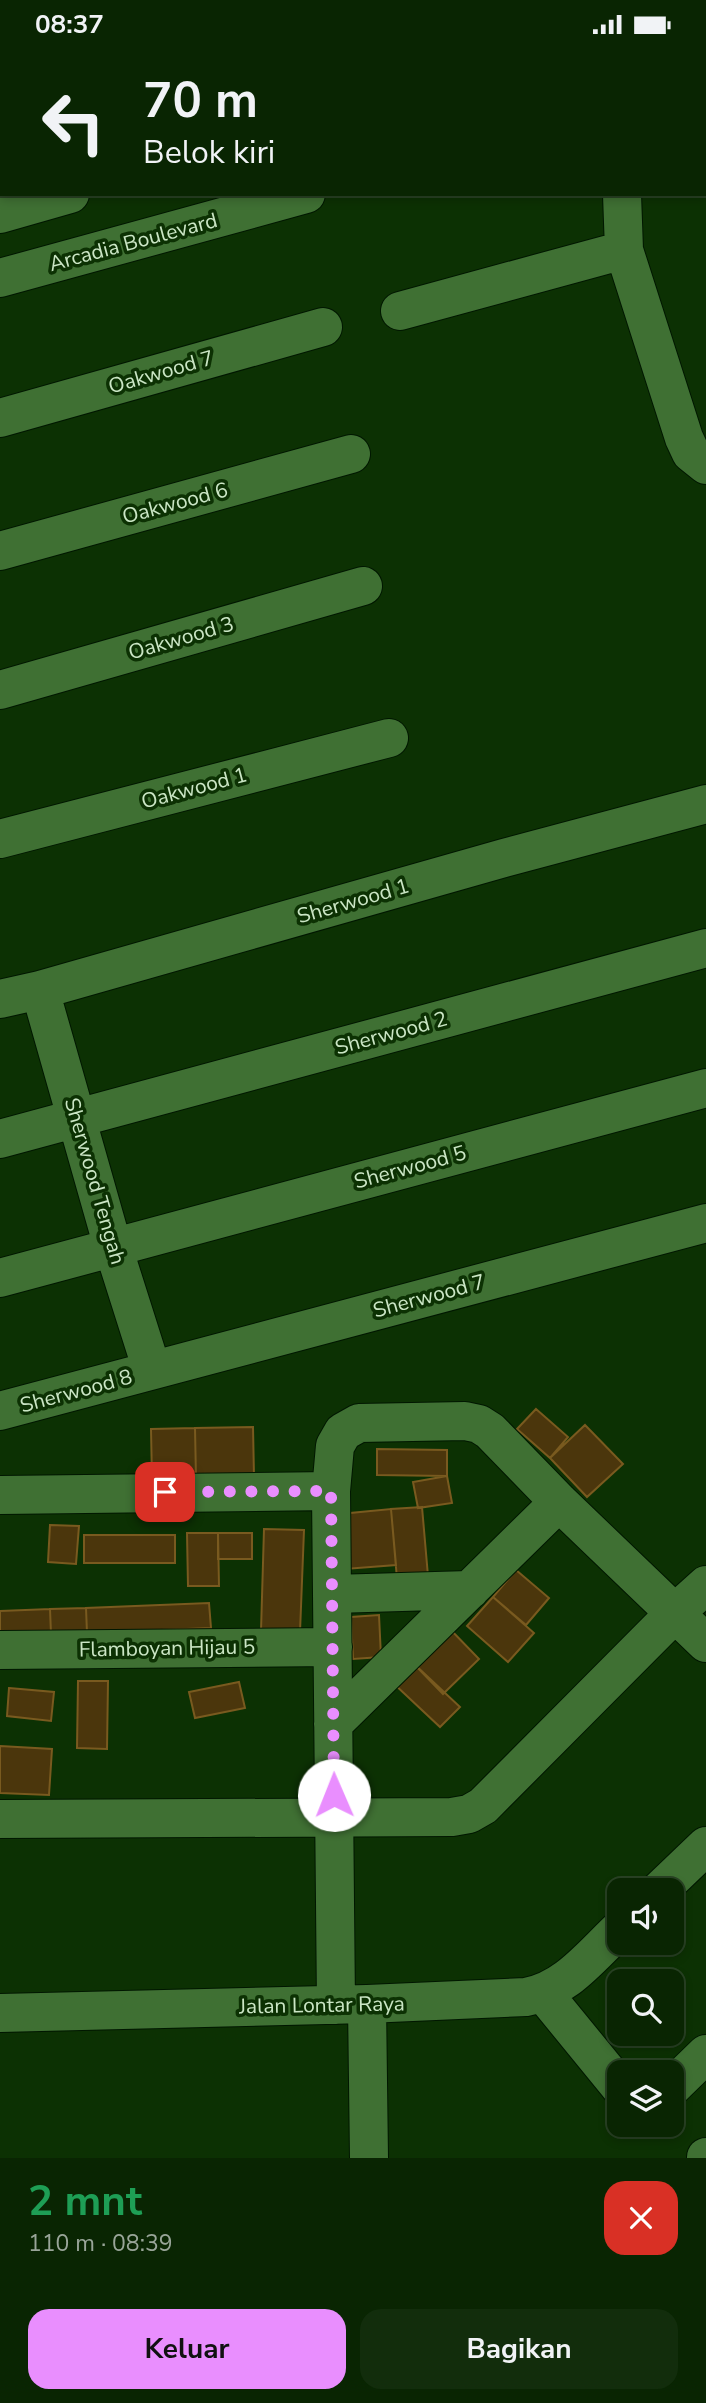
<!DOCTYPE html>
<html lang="id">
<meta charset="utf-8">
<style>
:root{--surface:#092502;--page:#122d0c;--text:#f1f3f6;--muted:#99a599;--line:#294224;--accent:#e98efe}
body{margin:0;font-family:"Nunito Sans",sans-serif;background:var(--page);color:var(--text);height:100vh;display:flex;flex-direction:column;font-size:26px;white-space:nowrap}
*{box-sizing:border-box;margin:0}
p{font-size:23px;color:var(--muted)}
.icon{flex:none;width:38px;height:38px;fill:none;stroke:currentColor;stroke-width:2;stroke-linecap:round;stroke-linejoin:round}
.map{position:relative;height:2109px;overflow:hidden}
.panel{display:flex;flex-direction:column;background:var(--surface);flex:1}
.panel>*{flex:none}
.top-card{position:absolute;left:0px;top:0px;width:707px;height:147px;box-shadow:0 4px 10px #0003,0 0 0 2px var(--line);background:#092502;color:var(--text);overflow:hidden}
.tools{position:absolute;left:607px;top:1829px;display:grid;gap:14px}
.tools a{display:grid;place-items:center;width:77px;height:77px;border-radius:14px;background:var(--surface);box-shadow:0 4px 10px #0003,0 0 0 2px var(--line);font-size:35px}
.pin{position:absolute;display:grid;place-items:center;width:60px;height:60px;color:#fff;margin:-30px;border-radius:14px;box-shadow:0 4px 10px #0006}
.me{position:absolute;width:77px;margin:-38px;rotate:359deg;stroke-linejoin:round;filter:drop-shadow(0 0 5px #0008)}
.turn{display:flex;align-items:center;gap:24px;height:147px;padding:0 28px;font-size:32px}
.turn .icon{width:91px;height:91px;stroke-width:2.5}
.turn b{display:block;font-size:49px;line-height:60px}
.round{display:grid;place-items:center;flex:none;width:74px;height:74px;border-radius:21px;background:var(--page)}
.head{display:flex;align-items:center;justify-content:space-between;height:119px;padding:0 28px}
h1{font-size:42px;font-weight:700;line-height:52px;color:#1e9e55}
.cta{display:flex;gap:14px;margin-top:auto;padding:14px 28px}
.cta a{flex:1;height:80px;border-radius:21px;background:var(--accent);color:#111;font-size:28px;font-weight:700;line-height:80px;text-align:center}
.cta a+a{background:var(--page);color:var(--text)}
.status{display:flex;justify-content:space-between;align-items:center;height:49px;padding:0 35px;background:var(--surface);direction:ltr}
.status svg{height:19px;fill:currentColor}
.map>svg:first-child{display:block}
</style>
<div class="status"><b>08:37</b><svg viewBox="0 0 49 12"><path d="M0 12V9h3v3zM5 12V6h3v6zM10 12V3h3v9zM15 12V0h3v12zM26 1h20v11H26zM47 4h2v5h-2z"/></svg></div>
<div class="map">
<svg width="706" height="2109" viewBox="0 0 706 2109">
<rect width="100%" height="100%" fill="#0c3103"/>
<!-- building -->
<path fill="#4b360c" stroke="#795a1f" stroke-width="2" d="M 536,1360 L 568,1388 L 550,1409 L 517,1380 Z
M 585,1376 L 623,1415 L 587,1448 L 550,1409 Z
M 253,1378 L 254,1428 L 196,1430 L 195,1379 Z
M 195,1379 L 196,1430 L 152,1431 L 151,1380 Z
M 377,1400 L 447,1401 L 447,1427 L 377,1426 Z
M 447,1427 L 452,1454 L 418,1459 L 413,1433 Z
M 422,1458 L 428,1527 L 397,1530 L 391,1460 Z
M 391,1460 L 396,1516 L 345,1520 L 340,1465 Z
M 50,1476 L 79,1477 L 76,1515 L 48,1513 Z
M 264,1480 L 304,1481 L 300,1583 L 261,1582 Z
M 187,1484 L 218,1484 L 219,1537 L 188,1537 Z
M 218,1484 L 252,1484 L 252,1510 L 218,1510 Z
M 84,1486 L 175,1486 L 175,1514 L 84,1514 Z
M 516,1521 L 549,1549 L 526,1576 L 493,1548 Z
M 493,1548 L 534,1584 L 508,1613 L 467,1577 Z
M 209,1554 L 211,1579 L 87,1584 L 86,1559 Z
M 86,1559 L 87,1584 L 51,1585 L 50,1560 Z
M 50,1560 L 51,1585 L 0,1587 L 0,1562 Z
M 379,1566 L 381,1608 L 353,1610 L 351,1568 Z
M 448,1578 L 479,1610 L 443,1645 L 412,1613 Z
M 412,1613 L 460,1658 L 440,1678 L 392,1633 Z
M 78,1632 L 108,1632 L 107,1700 L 77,1699 Z
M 239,1633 L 245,1659 L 195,1669 L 189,1643 Z
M 9,1639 L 54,1643 L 51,1672 L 7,1667 Z
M 0,1697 L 52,1700 L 49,1746 L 0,1744 Z"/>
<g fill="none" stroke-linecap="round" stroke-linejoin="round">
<!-- minor casing -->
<g stroke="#011700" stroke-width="40">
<path id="minor" d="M 112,0 L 113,2
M 617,0 L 617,2
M 415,2 L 419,0
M 522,2 L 525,0
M 566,2 L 567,0
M 0,123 L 2,122
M 622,145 L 624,201 L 684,389 L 691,404 L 706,416
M 0,165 L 70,145
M 0,229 L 306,145
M 400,262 L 624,201
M 0,369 L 323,278
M 0,502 L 351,405
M 0,641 L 363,537
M 0,790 L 389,689
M 40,941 L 113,1198 L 152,1321
M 0,950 L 40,941 L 504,809 L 706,755
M 0,1090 L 706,899
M 0,1229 L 706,1039
M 0,1362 L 706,1174
M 0,1446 L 331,1442
M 333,1545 L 470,1541
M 0,1601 L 333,1598
M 333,1675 L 559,1453
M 0,1770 L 452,1768 L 469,1765 L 483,1757 L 676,1563 L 706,1536
M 660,1841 L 706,1797
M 544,1945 L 620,2038
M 367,1955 L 369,2109
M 336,1956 L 331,1442 L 335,1397 L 343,1383 L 359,1374 L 465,1372 L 479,1375 L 490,1382 L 559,1453 L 706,1594
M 0,1964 L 367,1955 L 526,1948 C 566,1941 591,1907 620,1880
M 672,2038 L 706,2005
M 706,2109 L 706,2108"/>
</g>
<!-- minor -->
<use href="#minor" stroke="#3f7033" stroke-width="38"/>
</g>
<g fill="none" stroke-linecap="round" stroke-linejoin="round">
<!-- route -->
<path stroke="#e98efe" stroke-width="12" stroke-dasharray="0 21.6" d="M 165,1443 L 331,1442 L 334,1746"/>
</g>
<g text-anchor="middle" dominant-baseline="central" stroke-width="7" stroke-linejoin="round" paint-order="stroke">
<!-- street labels -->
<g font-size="21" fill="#cbe6c5" stroke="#0c3103">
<text transform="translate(133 193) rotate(-15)">Arcadia Boulevard</text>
<text transform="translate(161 323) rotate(-16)">Oakwood 7</text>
<text transform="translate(175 454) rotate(-15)">Oakwood 6</text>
<text transform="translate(181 589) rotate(-16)">Oakwood 3</text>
<text transform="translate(194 739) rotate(-15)">Oakwood 1</text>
<text transform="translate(353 852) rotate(-16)">Sherwood 1</text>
<text transform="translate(391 984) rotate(-15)">Sherwood 2</text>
<text transform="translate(410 1118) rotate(-15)">Sherwood 5</text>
<text transform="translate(95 1132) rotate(74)">Sherwood Tengah</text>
<text transform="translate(429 1247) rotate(-15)">Sherwood 7</text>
<text transform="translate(76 1342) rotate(-15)">Sherwood 8</text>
<text transform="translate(167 1599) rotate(-1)">Flamboyan Hijau 5</text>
<text transform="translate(322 1956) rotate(-1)">Jalan Lontar Raya</text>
</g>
</g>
</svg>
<div class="tools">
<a><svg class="icon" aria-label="sound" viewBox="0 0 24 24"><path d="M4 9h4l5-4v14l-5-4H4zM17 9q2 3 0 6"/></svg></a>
<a><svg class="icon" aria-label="search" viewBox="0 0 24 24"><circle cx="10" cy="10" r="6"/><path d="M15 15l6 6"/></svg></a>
<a><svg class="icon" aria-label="layers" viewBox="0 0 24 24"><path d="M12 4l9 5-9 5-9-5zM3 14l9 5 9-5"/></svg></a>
</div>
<div class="pin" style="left:165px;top:1443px;background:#d93025"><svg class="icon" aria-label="arrive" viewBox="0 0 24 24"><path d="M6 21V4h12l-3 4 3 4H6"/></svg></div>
<svg class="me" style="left:334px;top:1746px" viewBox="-20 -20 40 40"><circle r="19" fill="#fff"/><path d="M0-13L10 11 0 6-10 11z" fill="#e98efe"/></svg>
<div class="top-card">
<div class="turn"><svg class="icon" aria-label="left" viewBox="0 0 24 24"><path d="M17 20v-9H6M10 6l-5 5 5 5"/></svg><div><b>70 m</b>Belok kiri</div></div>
</div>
</div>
<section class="panel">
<div class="head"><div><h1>2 mnt</h1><p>110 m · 08:39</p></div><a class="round" style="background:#d93025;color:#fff"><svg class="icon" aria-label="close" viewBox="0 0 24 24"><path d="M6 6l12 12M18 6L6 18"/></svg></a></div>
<div class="cta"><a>Keluar</a><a>Bagikan</a></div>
</section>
